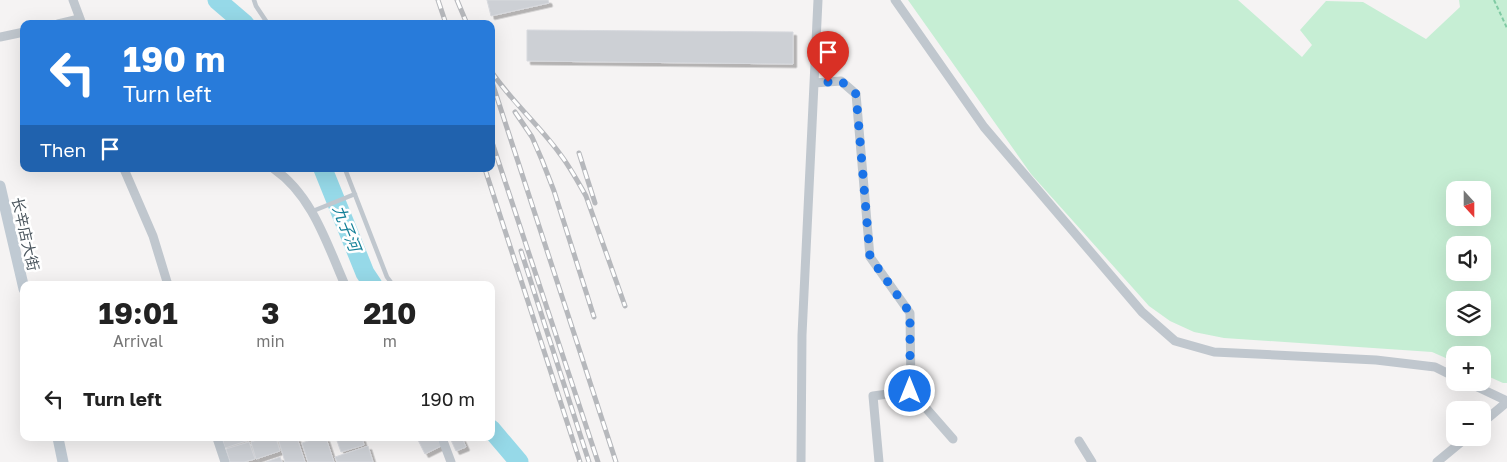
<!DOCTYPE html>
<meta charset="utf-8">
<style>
:root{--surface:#fff;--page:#f2f2f2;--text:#222;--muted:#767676}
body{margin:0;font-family:"Golos Text","Noto Sans SC",sans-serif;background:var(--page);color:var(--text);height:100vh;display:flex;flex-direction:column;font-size:19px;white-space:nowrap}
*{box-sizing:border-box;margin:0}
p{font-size:16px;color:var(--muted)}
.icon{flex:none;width:28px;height:28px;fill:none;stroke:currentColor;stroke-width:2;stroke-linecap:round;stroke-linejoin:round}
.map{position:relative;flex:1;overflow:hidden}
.panel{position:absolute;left:20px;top:281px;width:475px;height:160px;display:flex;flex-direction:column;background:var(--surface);border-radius:10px;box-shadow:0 5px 20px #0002}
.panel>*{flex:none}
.top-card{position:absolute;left:20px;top:20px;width:475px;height:152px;border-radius:10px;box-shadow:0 5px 20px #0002;background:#287bda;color:#fff;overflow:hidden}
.needle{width:32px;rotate:159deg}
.controls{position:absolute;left:1446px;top:181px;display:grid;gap:10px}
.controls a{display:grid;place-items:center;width:45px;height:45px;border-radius:10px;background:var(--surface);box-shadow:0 5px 20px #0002;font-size:25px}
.pin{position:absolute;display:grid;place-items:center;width:42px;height:42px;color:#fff;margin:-51px -21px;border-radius:50% 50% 50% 0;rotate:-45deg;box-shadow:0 0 5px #0007}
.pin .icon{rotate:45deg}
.me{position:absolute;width:55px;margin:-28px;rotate:0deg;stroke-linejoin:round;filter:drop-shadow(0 0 4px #0008)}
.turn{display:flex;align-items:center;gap:18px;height:105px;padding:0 20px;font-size:22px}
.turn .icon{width:65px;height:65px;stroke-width:2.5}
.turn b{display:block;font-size:35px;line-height:42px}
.then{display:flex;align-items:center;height:48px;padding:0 20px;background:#0003;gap:10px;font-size:19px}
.eta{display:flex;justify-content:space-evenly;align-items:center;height:85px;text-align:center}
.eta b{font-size:30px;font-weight:700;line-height:35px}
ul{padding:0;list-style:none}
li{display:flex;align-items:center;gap:15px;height:65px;padding:0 20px}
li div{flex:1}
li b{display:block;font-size:19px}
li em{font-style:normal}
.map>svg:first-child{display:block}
</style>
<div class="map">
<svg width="1507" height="462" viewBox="0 0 1507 462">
<defs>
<filter id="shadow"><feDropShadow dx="3.5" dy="3.5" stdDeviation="0" flood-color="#0004"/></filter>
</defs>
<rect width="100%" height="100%" fill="#f5f3f3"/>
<!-- green -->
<path fill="#c6eed4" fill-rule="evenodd" d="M 908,0 L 1238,0 L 1302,57 L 1312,45 L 1300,30 L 1326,1 L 1363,2 L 1426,39 L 1460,7 L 1459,0 L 1507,0 L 1507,383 L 1503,383 L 1483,374 L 1482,355 L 1455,355 L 1455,362 L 1432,352 L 1224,338 L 1194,332 L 1170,321 L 1149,306 L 1031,174 ZM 1455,190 L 1482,190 L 1482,218 L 1455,218 ZM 1455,245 L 1482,245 L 1482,272 L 1455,272 ZM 1455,300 L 1482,300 L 1482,328 L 1455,328 Z"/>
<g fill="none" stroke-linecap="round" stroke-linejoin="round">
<!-- river -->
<path stroke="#96d9e8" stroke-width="19" d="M 217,0 L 245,24
M 323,169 L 365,273 L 373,285
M 491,429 L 519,462"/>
</g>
<!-- building -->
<path fill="#cdd0d5" stroke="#d7d9de" filter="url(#shadow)" d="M 487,0 L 548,0 L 549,3 L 491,16 Z
M 527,30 L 793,32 L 793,64 L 527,61 Z
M 222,438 L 248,438 L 249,440 L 225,448 Z
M 264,438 L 276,438 L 280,451 L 256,459 L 251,442 Z
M 278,438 L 297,438 L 305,462 L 285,462 Z
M 317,438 L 326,438 L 334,462 L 308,462 L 302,443 Z
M 336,438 L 362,438 L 364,445 L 341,452 Z
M 417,438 L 437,438 L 441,446 L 425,454 Z
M 450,438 L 462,438 L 466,447 L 456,451 Z
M 249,442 L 255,459 L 244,462 L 230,462 L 226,449 Z
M 368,446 L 373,462 L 337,462 L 335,457 Z
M 280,457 L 282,462 L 266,462 Z"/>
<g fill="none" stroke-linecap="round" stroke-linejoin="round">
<!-- path -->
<path stroke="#80caa3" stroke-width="2" stroke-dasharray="4 2.5" stroke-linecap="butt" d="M 1494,0 L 1507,28"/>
<!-- lane -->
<path stroke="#c0c7ce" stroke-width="4.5" d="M 254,0 L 256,6 L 268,24
M 345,169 L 387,277 L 393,285
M 313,211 L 355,194"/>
<!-- street -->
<path stroke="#c0c7ce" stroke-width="9" d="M 73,0 L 82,24
M 895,0 L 984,127 L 1142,312 L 1175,341 L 1214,352 L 1376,360 L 1435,367 L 1455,377
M 58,24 L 79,19
M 0,37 L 24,32
M 814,83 L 841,81 L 856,94 L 870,257 L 910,313 L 911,391
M 124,169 L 153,236 L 168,285
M 274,169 C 312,195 327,244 345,285
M 1467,382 L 1507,401
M 1482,423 L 1507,402
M 217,438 L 225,462
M 442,438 L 451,462
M 1079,441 L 1092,462
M 801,462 L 802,335 L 818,0
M 879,462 L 873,396 L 911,391 L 953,439
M 1437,462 L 1466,438"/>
<!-- secondary -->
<path stroke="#c0cad3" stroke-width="11" d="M 0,186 L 24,289
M 58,438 L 63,462"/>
<!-- rail casing -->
<g stroke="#b6b8bc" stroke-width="5">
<path id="rail" d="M 438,0 L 446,24
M 457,0 L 467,24
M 491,71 C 511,101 539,125 560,154 C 570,167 578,182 586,196 L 625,306
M 491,79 L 616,462
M 515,112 L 532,137 L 542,160 L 554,191 L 594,317
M 491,139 L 598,462
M 579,153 L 595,203
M 485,169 L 580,462
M 521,251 L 589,462"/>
</g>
<!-- rail -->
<use href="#rail" stroke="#fff" stroke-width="3" stroke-dasharray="9" stroke-linecap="butt"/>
</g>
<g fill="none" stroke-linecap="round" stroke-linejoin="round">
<!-- route -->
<path stroke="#1a73e8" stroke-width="9" stroke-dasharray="0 16.2" d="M 828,82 L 841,81 L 856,94 L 870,257 L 910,313 L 910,391"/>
</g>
<g text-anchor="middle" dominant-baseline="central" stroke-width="5" stroke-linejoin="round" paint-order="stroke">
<!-- street labels -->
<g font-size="15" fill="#4c575f" stroke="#fff">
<text transform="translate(26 234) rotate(77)">长辛店大街</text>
</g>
<!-- water labels -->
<g font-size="16" font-style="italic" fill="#168199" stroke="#fff">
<text transform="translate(347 228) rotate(68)">九子河</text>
</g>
</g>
</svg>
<div class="controls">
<a><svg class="needle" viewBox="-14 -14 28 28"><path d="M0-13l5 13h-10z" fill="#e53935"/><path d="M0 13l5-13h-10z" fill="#767676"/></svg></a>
<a><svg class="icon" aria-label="sound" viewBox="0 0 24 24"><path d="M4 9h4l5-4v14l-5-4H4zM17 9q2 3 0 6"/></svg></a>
<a><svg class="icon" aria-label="layers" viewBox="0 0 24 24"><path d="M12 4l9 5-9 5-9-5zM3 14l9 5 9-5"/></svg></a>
<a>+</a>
<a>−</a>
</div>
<div class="pin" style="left:828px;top:82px;background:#d93025"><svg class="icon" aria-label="arrive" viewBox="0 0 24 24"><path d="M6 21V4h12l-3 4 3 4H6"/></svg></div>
<svg class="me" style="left:910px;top:391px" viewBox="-20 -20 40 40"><circle r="17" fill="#1a73e8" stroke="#fff" stroke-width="3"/><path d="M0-11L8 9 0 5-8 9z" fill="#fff"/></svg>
<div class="top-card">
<div class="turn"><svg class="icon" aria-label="left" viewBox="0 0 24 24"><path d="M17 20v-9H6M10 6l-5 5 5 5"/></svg><div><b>190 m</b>Turn left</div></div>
<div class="then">Then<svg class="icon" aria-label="arrive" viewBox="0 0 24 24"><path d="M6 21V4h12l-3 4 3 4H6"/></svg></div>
</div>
<section class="panel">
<div class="eta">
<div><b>19:01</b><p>Arrival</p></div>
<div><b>3</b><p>min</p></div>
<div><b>210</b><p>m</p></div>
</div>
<ul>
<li><svg class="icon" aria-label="left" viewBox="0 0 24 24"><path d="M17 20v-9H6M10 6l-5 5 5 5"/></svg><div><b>Turn left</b></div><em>190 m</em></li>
</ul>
</section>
</div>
